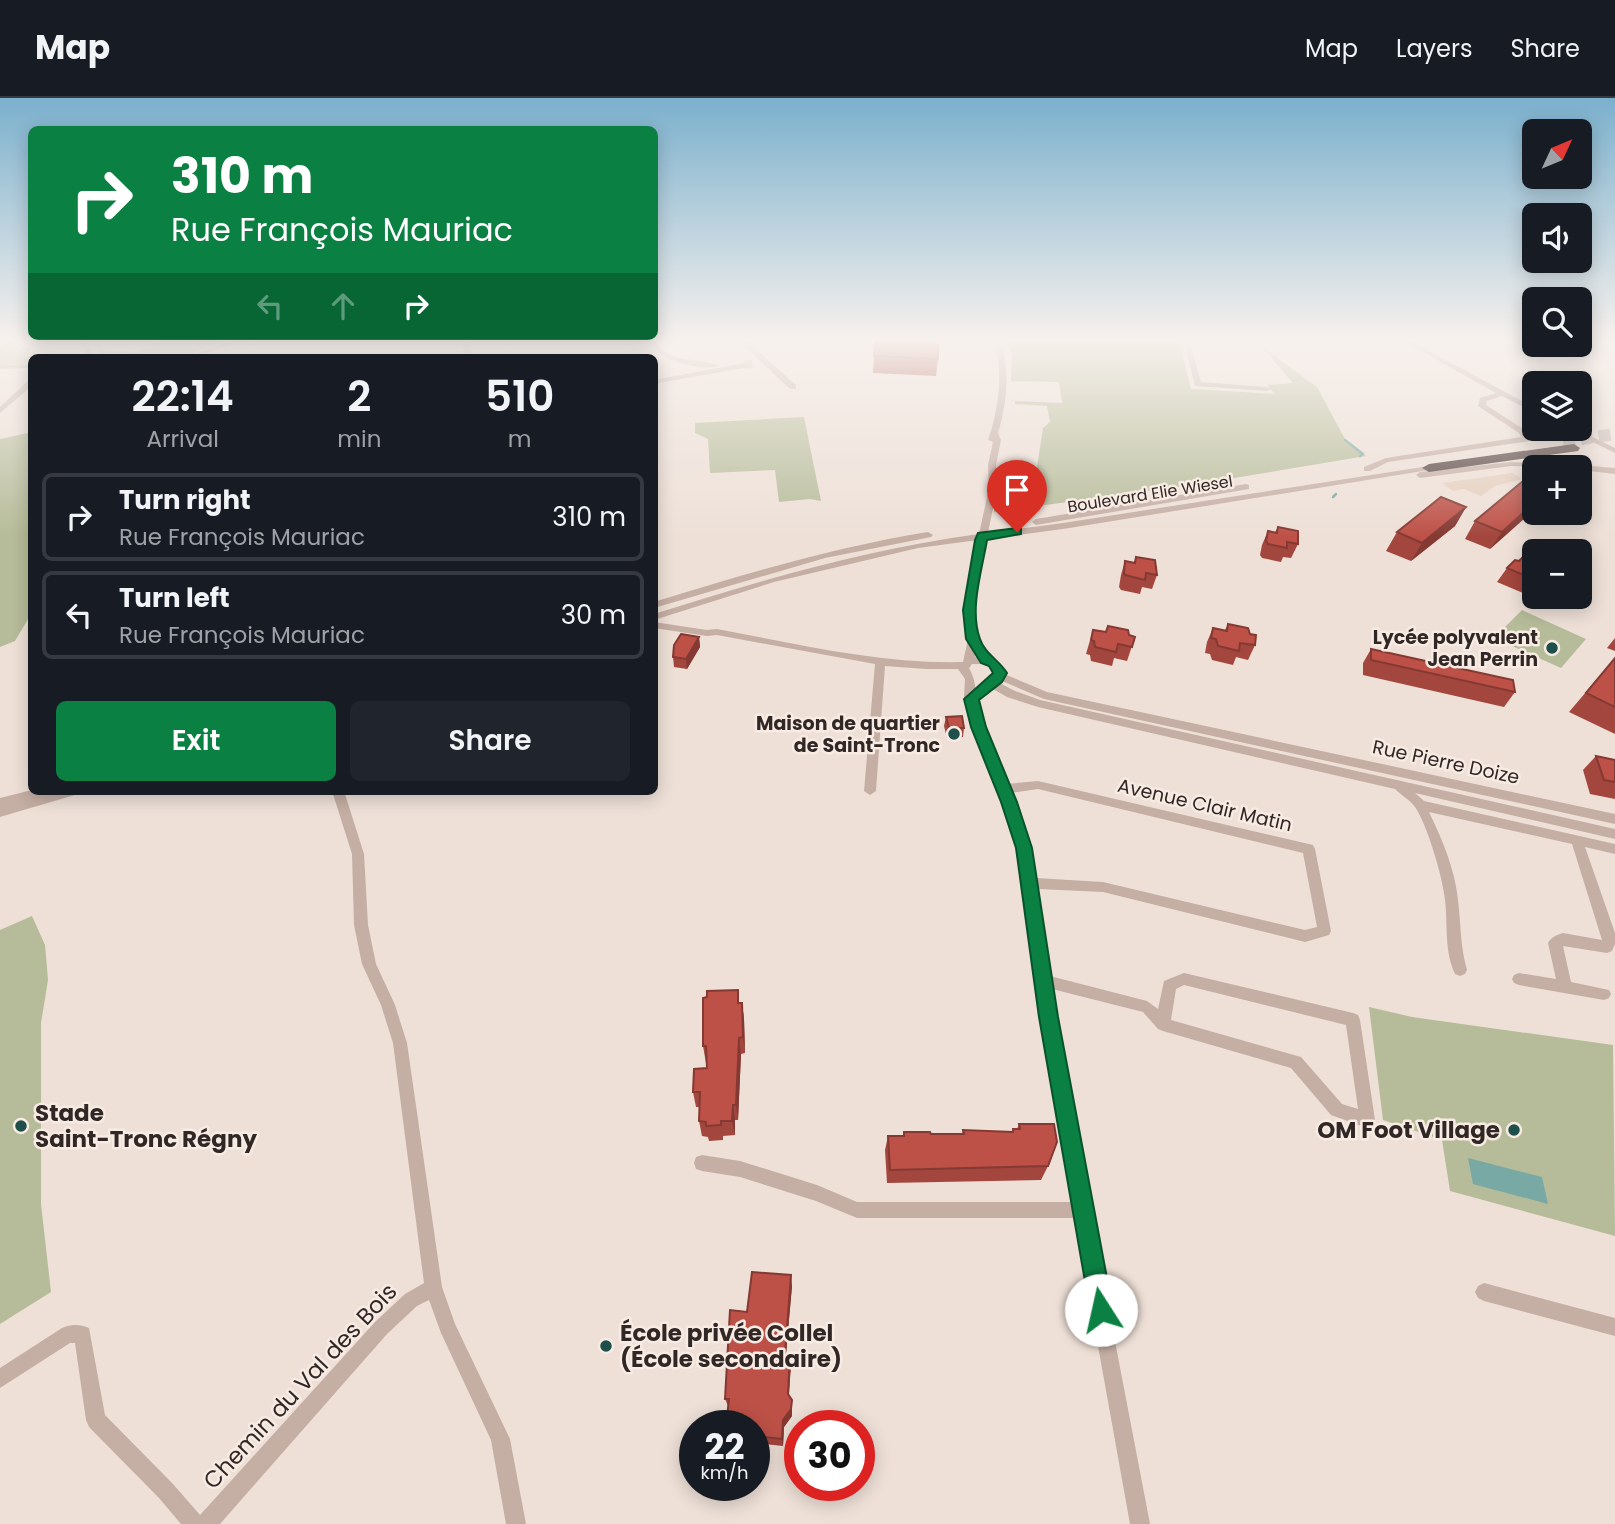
<!DOCTYPE html>
<meta charset="utf-8">
<style>
:root{--surface:#171b24;--page:#20242c;--text:#f1f3f6;--muted:#9ea1a6;--line:#363941;--accent:#0b8043}
body{margin:0;font-family:Poppins,sans-serif;background:var(--page);color:var(--text);height:100vh;display:flex;flex-direction:column;font-size:26px;white-space:nowrap}
*{box-sizing:border-box;margin:0}
p{font-size:23px;color:var(--muted)}
.icon{flex:none;width:38px;height:38px;fill:none;stroke:currentColor;stroke-width:2;stroke-linecap:round;stroke-linejoin:round}
.map{position:relative;flex:1;overflow:hidden}
.details{position:absolute;left:28px;top:256px;width:630px;height:441px;display:flex;flex-direction:column;background:var(--surface);border-radius:10px;box-shadow:0 4px 18px #0003}
.details>*{flex:none}
.banner{position:absolute;left:28px;top:28px;width:630px;height:214px;border-radius:10px;box-shadow:0 4px 18px #0003;background:#0b8043;color:#fff;overflow:hidden}
.needle{width:46px;rotate:46deg}
.controls{position:absolute;left:1522px;top:21px;display:grid;gap:14px}
.controls a{display:grid;place-items:center;width:70px;height:70px;border-radius:10px;background:var(--surface);box-shadow:0 4px 18px #0003;font-size:35px}
.speed{position:absolute;left:679px;top:1312px;display:flex;gap:14px;font-size:35px;font-weight:700;text-align:center}
.speed>*{display:grid;place-content:center;width:91px;height:91px;border-radius:50%;background:var(--surface);box-shadow:0 4px 18px #0003;line-height:1}
.speed small{font-size:18px;font-weight:400}
.speed .limit{border:10px solid #d22;background:#fff;color:#111}
.pin{position:absolute;display:grid;place-items:center;width:60px;height:60px;color:#fff;margin:-72px -30px;border-radius:50% 50% 50% 0;rotate:-45deg;box-shadow:0 0 7px #0007}
.pin .icon{rotate:45deg}
.me{position:absolute;width:77px;margin:-38px;rotate:350deg;stroke-linejoin:round;filter:drop-shadow(0 0 5px #0008)}
.turn{display:flex;align-items:center;gap:24px;height:147px;padding:0 28px;font-size:32px}
.turn .icon{width:91px;height:91px;stroke-width:2.5}
.turn b{display:block;font-size:49px;line-height:60px}
.lanes{display:flex;align-items:center;height:66px;padding:0 28px;background:#0003;justify-content:center;gap:35px;direction:ltr}
.lanes .off{opacity:.35}
.eta{display:flex;justify-content:space-evenly;align-items:center;height:119px;text-align:center}
.eta b{font-size:42px;font-weight:600;line-height:49px}
.action{display:flex;gap:14px;margin-top:auto;padding:14px 28px}
.action a{flex:1;height:80px;border-radius:10px;background:var(--accent);color:#fff;font-size:28px;font-weight:600;line-height:80px;text-align:center}
.action a+a{background:var(--page);color:var(--text)}
ul{padding:0;list-style:none}
li{display:flex;align-items:center;gap:21px;height:88px;margin:0 14px 10px;padding:0 14px;border:4px solid var(--line);border-radius:10px}
li div{flex:1}
li b{display:block;font-size:26px}
li em{font-style:normal}
header{display:flex;align-items:center;gap:42px;box-sizing:border-box;height:98px;padding:0 35px;background:var(--surface);border-bottom:2px solid var(--line)}
header strong{font-size:33px}
nav{display:flex;gap:38px;margin-inline-start:auto;font-size:24px}
.map>svg:first-child{display:block}
</style>
<header>
<strong>Map</strong>
<nav><a>Map</a><a>Layers</a><a>Share</a></nav>
</header>
<div class="map">
<svg width="1615" height="1426" viewBox="0 0 1615 1426">
<rect width="100%" height="100%" fill="#eee0d7"/>
<!-- green -->
<path fill="#b6bc99" d="M 162,240 L 234,240 L 181,259 L 102,259 L 97,251 L 137,255 Z
M 1004,240 L 1178,240 L 1191,291 L 1275,296 L 1267,287 L 1293,285 L 1262,249 L 1317,289 L 1346,343 L 1366,358 L 1192,387 L 994,414 L 999,382 L 1008,382 L 1008,367 L 1037,369 L 1043,330 L 1050,324 L 1047,308 L 1015,306 L 1015,303 L 1062,305 L 1059,284 L 1011,283 L 1012,255 Z
M 7,244 L 15,244 L 10,248 L 18,249 L 17,251 L 32,251 L 30,254 L 35,254 L 28,261 L 31,261 L 31,265 L 0,267 L 0,250 Z
M 804,319 L 821,403 L 810,401 L 779,404 L 775,372 L 710,375 L 708,341 L 695,335 L 695,325 Z
M 31,331 L 31,516 L 15,543 L 0,549 L 0,341 L 28,335 Z
M 1522,512 L 1586,541 L 1561,570 L 1494,540 Z
M 32,818 L 45,847 L 48,882 L 41,925 L 41,1106 L 51,1194 L 0,1226 L 0,832 Z
M 1369,909 L 1412,919 L 1613,947 L 1615,1138 L 1450,1093 L 1442,1042 L 1383,1022 Z"/>
<!-- plaza -->
<path fill="#e6cfbf" d="M 1512,375 L 1522,381 L 1495,388 L 1481,398 L 1464,391 L 1453,393 L 1443,385 Z"/>
<!-- water -->
<path fill="#78a9a4" d="M 1468,1060 L 1542,1079 L 1548,1106 L 1473,1086 Z"/>
<g fill="none" stroke-linecap="round" stroke-linejoin="round">
<!-- stream -->
<path stroke="#78a9a4" stroke-width="2.5" d="M 1345,342 L 1363,356 L 1360,358
M 1333,399 L 1336,396"/>
<!-- minor-tunnel -->
<path stroke="#c8bbb3" stroke-width="8" stroke-dasharray="8 3.5" stroke-linecap="butt" d="M 745,267 L 755,265"/>
<!-- highway-tunnel -->
<path stroke="#c8bbb3" stroke-width="12" stroke-dasharray="12 6" stroke-linecap="butt" d="M 1563,344 L 1615,336"/>
<!-- minor -->
<path fill="#c5aea4" fill-rule="evenodd" d="M 79,240 L 85,240 L 95,259 L 87,259 Z
M 239,240 L 247,240 L 198,259 L 187,259 Z
M 462,240 L 468,240 L 473,259 L 465,259 Z
M 647,240 L 653,240 C 667,267 696,258 719,268 C 705,273 669,264 657,254 C 652,250 649,246 647,240 Z
M 736,240 L 743,240 L 796,287 L 796,291 L 790,291 Z
M 993,240 L 999,240 C 1011,269 1007,305 998,335 L 1001,342 L 996,367 L 997,390 L 988,435 L 1063,425 L 1429,368 L 1433,370 L 1429,372 L 1063,431 L 987,441 L 975,504 L 978,541 L 975,559 L 986,559 L 1001,566 L 1004,576 L 1047,594 L 1615,716 L 1615,726 L 1044,601 L 995,580 L 992,570 L 984,566 L 972,566 L 969,570 C 978,585 975,602 979,618 C 985,642 996,664 1006,686 L 1038,683 L 1309,746 L 1313,747 L 1315,751 L 1331,833 L 1329,837 L 1305,844 L 1103,794 L 1038,791 L 1050,878 L 1147,903 L 1158,911 L 1164,883 L 1184,875 L 1353,915 L 1358,917 L 1360,922 L 1375,1022 L 1373,1027 L 1367,1030 L 1331,1017 L 1291,970 L 1163,933 L 1158,931 L 1143,914 L 1052,891 L 1101,1170 L 1150,1426 L 1130,1426 L 1075,1120 L 857,1120 L 816,1103 L 740,1079 L 702,1073 L 696,1071 L 694,1065 L 696,1059 L 702,1057 L 740,1063 L 817,1087 L 857,1104 L 1072,1104 L 1036,883 L 1018,751 L 1004,711 L 976,642 L 964,599 L 965,581 L 958,571 L 926,571 L 885,568 L 876,693 L 870,697 L 864,693 L 875,566 L 717,537 L 707,538 L 654,530 L 654,524 L 707,532 L 717,531 C 798,546 880,566 963,564 L 968,541 L 965,504 L 978,442 L 918,450 L 774,484 L 654,522 L 654,516 C 761,482 868,451 979,436 L 989,390 L 988,367 L 993,344 L 988,342 C 999,311 1004,272 993,240 ZM 1038,691 L 1303,755 L 1317,829 L 1305,832 L 1103,784 L 1036,780 L 1025,732 L 1010,695 ZM 1184,887 L 1346,927 L 1358,1011 L 1342,1006 L 1301,959 L 1171,922 L 1176,891 Z
M 1183,240 L 1189,240 L 1201,284 L 1267,289 L 1271,291 L 1267,293 L 1195,288 Z
M 1398,240 L 1405,240 L 1535,310 L 1535,315 L 1502,298 L 1487,303 L 1486,307 L 1525,332 L 1530,341 L 1529,343 L 1388,364 L 1370,373 L 1364,373 L 1364,369 L 1386,360 L 1521,339 L 1519,335 L 1478,308 L 1480,300 L 1496,295 Z
M 745,265 L 749,267 L 748,269 L 654,286 L 654,282 Z
M 32,266 L 32,270 L 0,271 L 0,267 Z
M 29,282 L 32,282 L 32,288 L 0,315 L 0,309 Z
M 1566,331 L 1576,331 L 1615,350 L 1615,355 Z
M 1511,364 L 1580,367 L 1615,370 L 1615,376 L 1580,372 L 1580,369 L 1511,368 L 1420,380 L 1416,377 L 1420,374 Z
M 1246,386 L 1249,387 L 1249,391 L 1036,427 L 1032,424 L 1036,421 Z
M 928,434 L 933,437 L 931,439 L 825,460 L 654,510 L 654,504 C 745,476 835,449 928,434 Z
M 990,580 L 1015,593 L 1040,602 L 1615,731 L 1615,741 L 1415,695 L 1424,703 L 1615,746 L 1615,756 L 1585,749 L 1615,835 L 1615,846 L 1612,853 L 1607,855 L 1563,848 L 1571,884 L 1609,892 L 1611,896 L 1609,900 L 1604,902 L 1519,887 L 1514,885 L 1512,881 L 1514,877 L 1519,875 L 1556,881 L 1548,845 C 1551,839 1557,837 1563,835 L 1602,842 L 1572,746 L 1429,714 C 1442,741 1455,771 1458,802 C 1461,826 1460,848 1467,872 L 1465,876 L 1460,878 L 1455,876 C 1444,852 1448,827 1445,802 C 1443,780 1427,726 1415,709 C 1410,702 1401,697 1395,691 L 1038,609 L 1007,599 L 986,587 L 985,584 Z
M 32,692 L 49,693 L 47,696 L 58,693 L 80,693 L 78,696 L 0,719 L 0,700 Z
M 332,693 L 344,693 L 364,756 L 368,827 L 376,866 L 395,907 L 407,945 L 442,1189 L 455,1226 L 510,1341 L 526,1426 L 506,1426 L 491,1342 L 441,1235 L 429,1202 L 417,1208 L 387,1236 L 220,1426 L 181,1426 L 159,1400 L 89,1329 L 86,1322 L 75,1245 L 70,1245 L 0,1290 L 0,1270 L 62,1230 C 71,1226 80,1226 89,1230 L 105,1317 L 173,1386 L 200,1417 L 375,1224 L 405,1196 L 424,1185 L 393,945 L 381,907 L 362,866 L 354,827 L 352,756 Z
M 1484,1185 L 1615,1220 L 1615,1238 L 1484,1203 L 1478,1200 L 1475,1194 L 1478,1188 Z"/>
<!-- highway -->
<path fill="#52403d" fill-rule="evenodd" d="M 1574,346 L 1580,350 L 1578,353 L 1429,374 L 1422,370 L 1429,366 Z"/>
</g>
<!-- wall -->
<path fill="#a3463d" d="M 874,258 L 938,261 L 936,278 L 873,275 Z
M 1535,373 L 1535,411 L 1490,451 L 1465,441 L 1475,423 Z
M 1466,409 L 1455,428 L 1411,463 L 1386,453 L 1397,434 Z
M 1278,429 L 1298,446 L 1291,460 L 1283,459 L 1281,464 L 1262,460 L 1260,457 L 1262,447 L 1268,433 L 1275,434 Z
M 1136,459 L 1157,477 L 1152,491 L 1142,489 L 1140,496 L 1121,492 L 1119,489 L 1121,477 L 1125,463 L 1134,465 Z
M 1535,462 L 1535,499 L 1540,499 L 1537,501 L 1497,484 L 1507,470 L 1519,463 Z
M 1228,526 L 1250,536 L 1255,547 L 1248,562 L 1236,559 L 1233,567 L 1212,562 L 1210,556 L 1205,555 L 1207,544 L 1213,530 L 1225,532 Z
M 1093,532 L 1135,539 L 1127,563 L 1114,560 L 1112,568 L 1091,563 L 1090,557 L 1086,556 Z
M 699,539 L 700,549 L 687,571 L 674,569 L 673,559 Z
M 1615,540 L 1615,553 L 1607,550 Z
M 1371,551 L 1515,594 L 1504,609 L 1363,577 L 1363,565 Z
M 1615,560 L 1615,636 L 1569,614 Z
M 946,619 L 964,630 L 963,639 L 947,640 L 944,628 Z
M 1596,658 L 1615,662 L 1615,701 L 1590,696 L 1583,672 Z
M 739,905 L 742,905 L 744,921 L 745,955 L 741,956 L 738,1022 L 735,1022 L 735,1037 L 723,1038 L 723,1042 L 709,1043 L 708,1039 L 702,1038 L 699,1023 L 699,1009 L 696,1009 L 693,994 L 707,970 L 707,965 L 706,965 L 703,948 Z
M 1019,1026 L 1048,1068 L 1041,1082 L 887,1085 L 885,1052 L 888,1038 L 903,1038 L 904,1034 L 931,1036 L 962,1036 L 963,1032 L 1012,1034 L 1013,1031 L 1017,1031 Z
M 792,1188 L 786,1256 L 790,1257 L 791,1266 L 789,1297 L 792,1302 L 792,1318 L 784,1329 L 783,1348 L 754,1345 L 754,1328 L 728,1308 L 725,1301 L 747,1214 Z"/>
<!-- shaded-wall -->
<path fill="#843932" d="M 1535,404 L 1535,411 L 1490,451 L 1502,434 Z
M 1466,409 L 1455,428 L 1411,463 L 1422,445 Z
M 699,539 L 700,549 L 687,571 L 686,561 Z
M 742,905 L 744,921 L 745,955 L 743,939 Z
M 739,940 L 741,956 L 738,1022 L 736,1007 Z
M 733,1007 L 735,1022 L 735,1037 L 732,1023 Z
M 791,1177 L 792,1188 L 785,1265 L 785,1256 Z
M 790,1257 L 791,1266 L 788,1303 L 788,1296 Z
M 792,1302 L 792,1318 L 784,1329 L 783,1348 L 782,1341 L 783,1322 Z"/>
<!-- building -->
<path fill="#bd5147" stroke="#843932" stroke-width="2" d="M 876,240 L 935,240 L 935,246 L 938,247 L 938,261 L 874,258 Z
M 1535,373 L 1535,404 L 1502,434 L 1475,423 Z
M 1441,399 L 1466,409 L 1422,445 L 1397,434 Z
M 1278,429 L 1298,433 L 1298,446 L 1287,444 L 1287,450 L 1268,446 L 1266,443 L 1268,433 L 1277,435 Z
M 1524,458 L 1535,462 L 1535,482 L 1507,470 L 1515,462 L 1519,463 Z
M 1136,459 L 1155,462 L 1157,477 L 1146,475 L 1145,482 L 1125,477 L 1124,475 L 1125,463 L 1135,465 Z
M 1228,526 L 1248,530 L 1250,536 L 1256,537 L 1255,547 L 1240,545 L 1239,553 L 1218,548 L 1216,541 L 1211,540 L 1213,530 L 1227,533 Z
M 1108,528 L 1128,532 L 1129,537 L 1135,539 L 1132,549 L 1118,546 L 1116,554 L 1095,549 L 1094,543 L 1091,542 L 1093,532 L 1106,534 Z
M 681,536 L 699,539 L 686,561 L 673,559 L 674,547 Z
M 1371,551 L 1513,582 L 1515,594 L 1371,562 Z
M 1615,560 L 1615,609 L 1586,595 Z
M 962,618 L 964,630 L 949,630 L 946,619 Z
M 1596,658 L 1615,662 L 1615,684 L 1604,682 Z
M 738,892 L 738,905 L 742,905 L 743,939 L 739,940 L 736,1007 L 733,1007 L 732,1023 L 721,1023 L 721,1027 L 706,1028 L 706,1024 L 699,1023 L 700,994 L 693,994 L 694,971 L 707,970 L 706,948 L 703,948 L 703,900 L 707,899 L 707,893 Z
M 1019,1026 L 1054,1026 L 1057,1044 L 1048,1068 L 890,1072 L 888,1038 L 904,1038 L 904,1034 L 930,1034 L 931,1036 L 964,1036 L 963,1032 L 1013,1034 L 1013,1031 L 1020,1031 Z
M 752,1174 L 791,1177 L 785,1256 L 790,1257 L 788,1296 L 792,1302 L 791,1311 L 783,1322 L 782,1341 L 754,1338 L 754,1328 L 726,1328 L 729,1301 L 725,1301 L 730,1212 L 747,1214 Z"/>
<!-- sky -->
<linearGradient id="sky" x2="0" y2="1"><stop stop-color="#7bb0cd"/><stop offset="0.55" stop-color="#f7f1ed"/><stop offset="1" stop-color="#f7f1ed" stop-opacity="0"/></linearGradient>
<rect width="1615" height="439" fill="url(#sky)"/>
<!-- route -->
<path fill="#0b8043" stroke="#07532c" stroke-width="2" d="M 1017,430 L 1021,431 L 1021,436 L 987,442 C 982,472 969,512 980,541 C 985,556 999,562 1007,575 L 1002,584 L 979,602 L 986,629 L 1017,704 L 1032,750 L 1058,919 L 1113,1212 L 1110,1220 L 1101,1223 L 1093,1220 L 1090,1212 L 1039,919 L 1016,750 L 1001,704 L 971,629 L 964,601 L 993,575 L 989,568 L 981,565 L 966,541 L 963,512 L 975,442 L 978,435 Z"/>
<!-- markers -->
<g fill="#1e4f4b" stroke="#f7ebe3" stroke-width="2.5">
<circle cx="1552" cy="550" r="7"/>
<circle cx="954" cy="636" r="7"/>
<circle cx="21" cy="1028" r="7"/>
<circle cx="1514" cy="1032" r="7"/>
<circle cx="606" cy="1248" r="7"/>
</g>
<g text-anchor="middle" dominant-baseline="central" stroke-width="5" stroke-linejoin="round" paint-order="stroke">
<!-- far-street labels -->
<g font-size="16" fill="#312725" stroke="#f7ebe3">
<text transform="translate(1150 396) rotate(-9)">Boulevard Elie Wiesel</text>
</g>
<!-- poi labels -->
<g font-size="19" font-weight="bold" fill="#312725" stroke="#f7ebe3" text-anchor="end">
<text x="1538" y="539">Lycée polyvalent<tspan x="1538" dy="22">Jean Perrin</tspan></text>
<text x="940" y="625">Maison de quartier<tspan x="940" dy="22">de Saint-Tronc</tspan></text>
</g>
<!-- street labels -->
<g font-size="19" fill="#312725" stroke="#f7ebe3">
<text transform="translate(1446 664) rotate(12)">Rue Pierre Doize</text>
<text transform="translate(1205 707) rotate(13)">Avenue Clair Matin</text>
</g>
<!-- near-poi labels -->
<g font-size="23" font-weight="bold" fill="#312725" stroke="#f7ebe3" text-anchor="start">
<text x="35" y="1015">Stade<tspan x="35" dy="26">Saint-Tronc Régny</tspan></text>
<text x="1500" y="1032" text-anchor="end">OM Foot Village</text>
<text x="620" y="1235">École privée Collel<tspan x="620" dy="26">(École secondaire)</tspan></text>
</g>
<!-- near-street labels -->
<g font-size="23" fill="#312725" stroke="#f7ebe3">
<text transform="translate(300 1288) rotate(-47)">Chemin du Val des Bois</text>
</g>
</g>
</svg>
<div class="controls">
<a><svg class="needle" viewBox="-14 -14 28 28"><path d="M0-13l5 13h-10z" fill="#e53935"/><path d="M0 13l5-13h-10z" fill="#9ea1a6"/></svg></a>
<a><svg class="icon" aria-label="sound" viewBox="0 0 24 24"><path d="M4 9h4l5-4v14l-5-4H4zM17 9q2 3 0 6"/></svg></a>
<a><svg class="icon" aria-label="search" viewBox="0 0 24 24"><circle cx="10" cy="10" r="6"/><path d="M15 15l6 6"/></svg></a>
<a><svg class="icon" aria-label="layers" viewBox="0 0 24 24"><path d="M12 4l9 5-9 5-9-5zM3 14l9 5 9-5"/></svg></a>
<a>+</a>
<a>−</a>
</div>
<div class="speed"><div>22<small>km/h</small></div><div class="limit">30</div></div>
<div class="pin" style="left:1017px;top:434px;background:#d93025"><svg class="icon" aria-label="arrive" viewBox="0 0 24 24"><path d="M6 21V4h12l-3 4 3 4H6"/></svg></div>
<svg class="me" style="left:1101px;top:1212px" viewBox="-20 -20 40 40"><circle r="19" fill="#fff"/><path d="M0-13L10 11 0 6-10 11z" fill="#0b8043"/></svg>
<div class="banner">
<div class="turn"><svg class="icon" aria-label="right" viewBox="0 0 24 24"><path d="M7 20v-9h11M14 6l5 5-5 5"/></svg><div><b>310 m</b>Rue François Mauriac</div></div>
<div class="lanes"><svg class="icon off" aria-label="left" viewBox="0 0 24 24"><path d="M17 20v-9H6M10 6l-5 5 5 5"/></svg><svg class="icon off" aria-label="ahead" viewBox="0 0 24 24"><path d="M12 20V5M6 11l6-6 6 6"/></svg><svg class="icon" aria-label="right" viewBox="0 0 24 24"><path d="M7 20v-9h11M14 6l5 5-5 5"/></svg></div>
</div>
<section class="details">
<div class="eta">
<div><b>22:14</b><p>Arrival</p></div>
<div><b>2</b><p>min</p></div>
<div><b>510</b><p>m</p></div>
</div>
<ul>
<li><svg class="icon" aria-label="right" viewBox="0 0 24 24"><path d="M7 20v-9h11M14 6l5 5-5 5"/></svg><div><b>Turn right</b><p>Rue François Mauriac</p></div><em>310 m</em></li>
<li><svg class="icon" aria-label="left" viewBox="0 0 24 24"><path d="M17 20v-9H6M10 6l-5 5 5 5"/></svg><div><b>Turn left</b><p>Rue François Mauriac</p></div><em>30 m</em></li>
</ul>
<div class="action"><a>Exit</a><a>Share</a></div>
</section>
</div>
